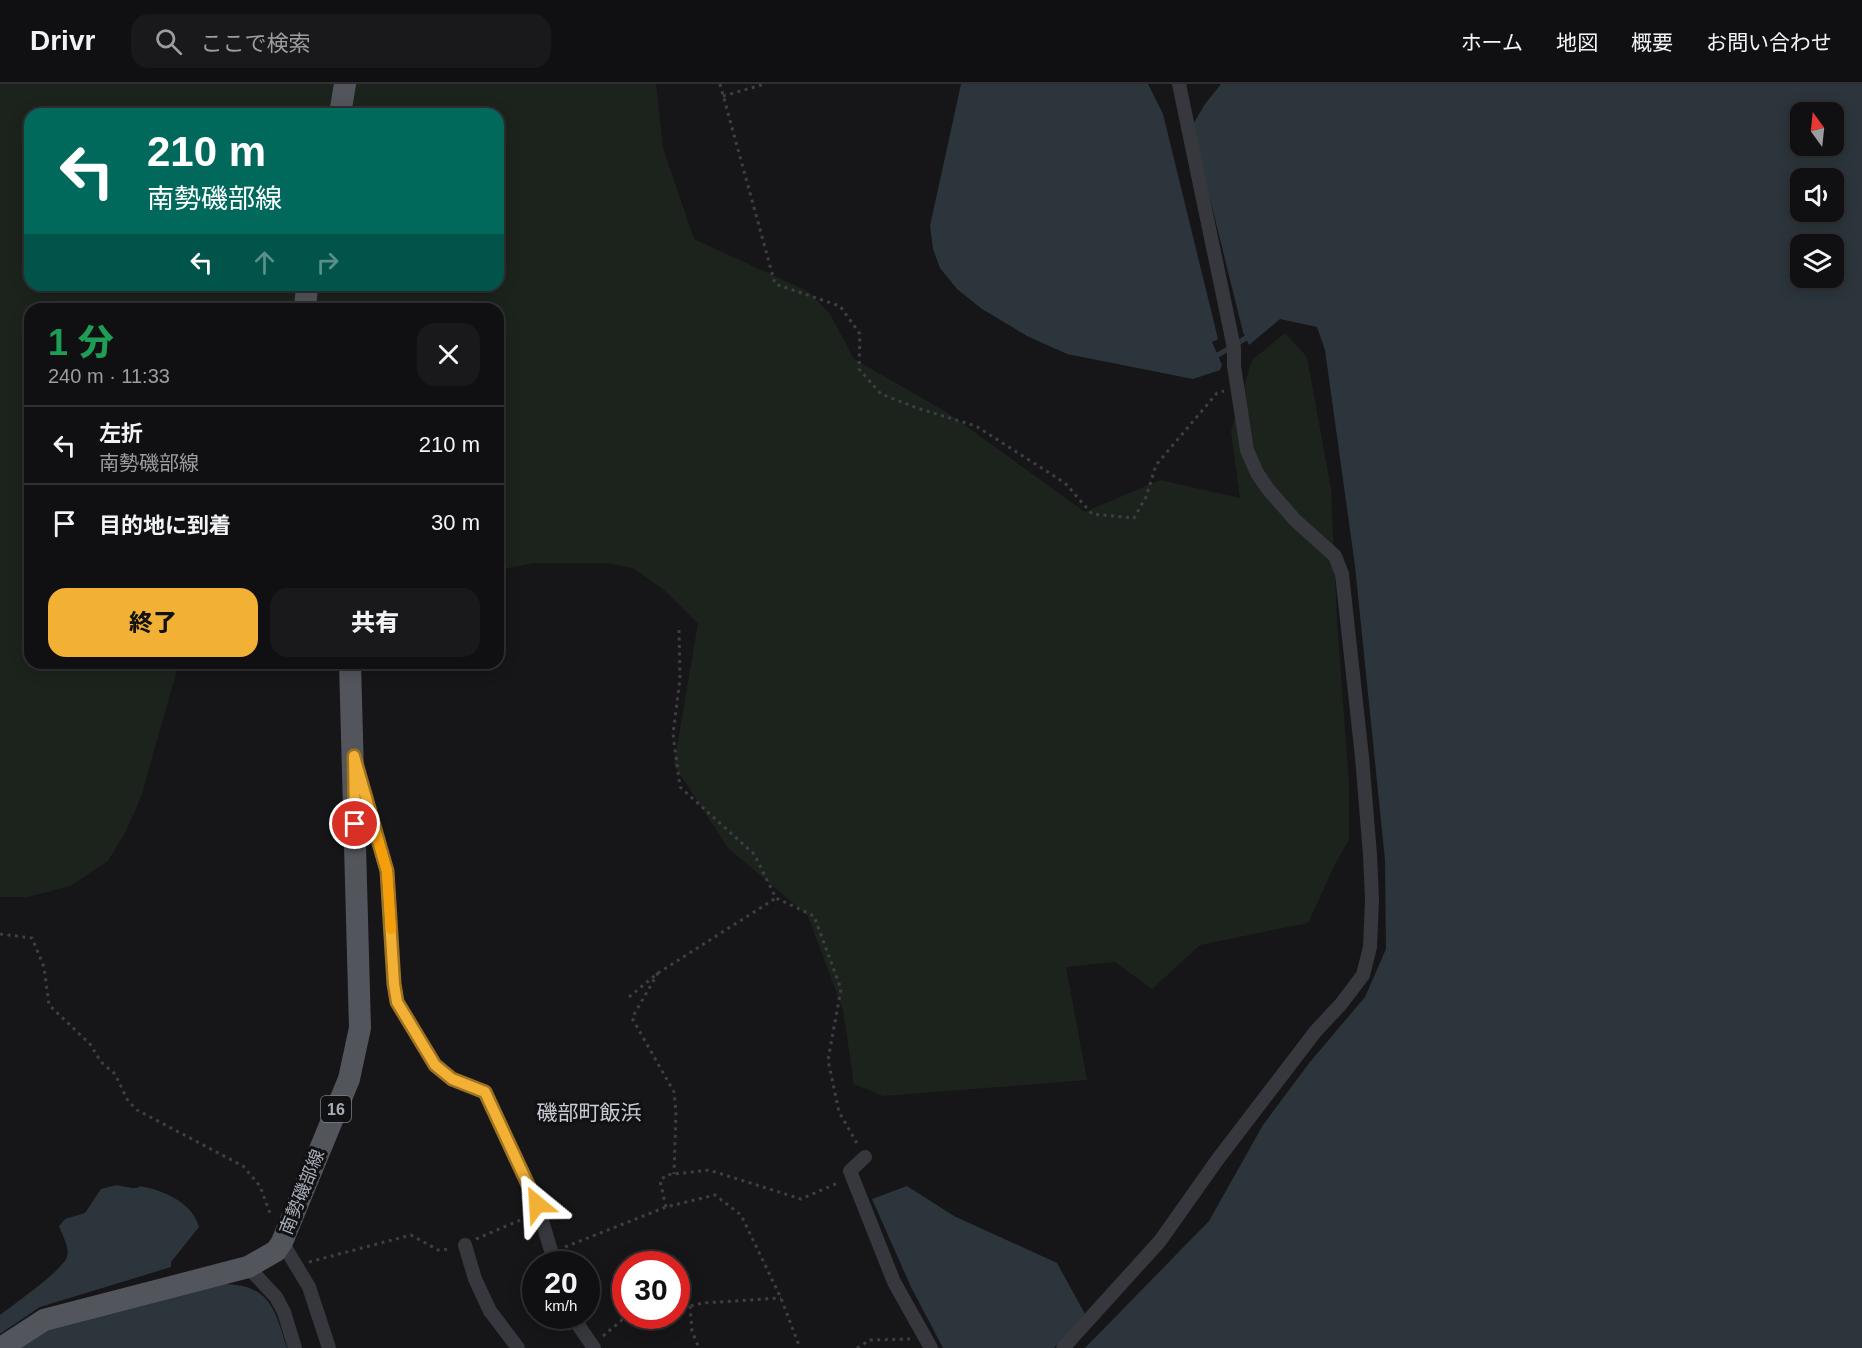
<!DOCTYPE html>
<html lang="ja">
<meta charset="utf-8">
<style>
:root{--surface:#101012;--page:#19191b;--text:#f1f3f6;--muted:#9c9d9f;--line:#303032;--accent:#f2b134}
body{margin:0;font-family:Helvetica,"Noto Sans JP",sans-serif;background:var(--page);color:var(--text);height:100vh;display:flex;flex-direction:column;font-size:22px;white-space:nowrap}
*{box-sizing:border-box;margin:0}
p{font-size:20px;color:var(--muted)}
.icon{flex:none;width:33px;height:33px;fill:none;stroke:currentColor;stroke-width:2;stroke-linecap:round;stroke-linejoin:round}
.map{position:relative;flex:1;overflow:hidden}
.details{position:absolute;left:24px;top:219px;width:480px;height:366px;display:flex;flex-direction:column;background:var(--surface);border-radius:18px;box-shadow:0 3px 15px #0003,0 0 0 2px var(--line)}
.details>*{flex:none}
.banner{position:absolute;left:24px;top:24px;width:480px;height:183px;border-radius:18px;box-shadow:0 3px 15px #0003,0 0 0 2px var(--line);background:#00695c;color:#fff;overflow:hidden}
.needle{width:39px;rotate:345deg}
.controls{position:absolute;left:1790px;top:18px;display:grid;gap:12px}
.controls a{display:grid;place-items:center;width:54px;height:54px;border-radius:12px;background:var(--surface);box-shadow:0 3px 15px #0003,0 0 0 2px var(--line);font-size:30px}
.speed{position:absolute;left:522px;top:1167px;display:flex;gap:12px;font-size:30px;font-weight:700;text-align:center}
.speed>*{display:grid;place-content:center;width:78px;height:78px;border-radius:50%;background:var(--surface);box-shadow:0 3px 15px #0003,0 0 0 2px var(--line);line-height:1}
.speed small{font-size:15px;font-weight:400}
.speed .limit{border:9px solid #d22;background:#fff;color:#111}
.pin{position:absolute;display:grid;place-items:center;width:51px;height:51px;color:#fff;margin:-26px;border:3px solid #fff;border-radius:50%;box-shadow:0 2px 6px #0007}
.me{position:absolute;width:66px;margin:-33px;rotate:333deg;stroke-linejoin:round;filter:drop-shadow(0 0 4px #0008)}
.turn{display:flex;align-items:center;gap:21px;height:126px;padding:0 24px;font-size:27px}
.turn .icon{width:78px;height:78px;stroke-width:2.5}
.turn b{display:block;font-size:42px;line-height:51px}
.lanes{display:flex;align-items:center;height:57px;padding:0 24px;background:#0003;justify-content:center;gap:30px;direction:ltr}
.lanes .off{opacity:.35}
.round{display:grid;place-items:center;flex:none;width:63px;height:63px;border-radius:18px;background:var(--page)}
.summary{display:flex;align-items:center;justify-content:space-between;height:102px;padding:0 24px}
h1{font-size:36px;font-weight:800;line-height:45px;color:#1e9e55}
.button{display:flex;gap:12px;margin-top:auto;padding:12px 24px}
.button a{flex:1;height:69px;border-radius:18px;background:var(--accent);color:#111;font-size:24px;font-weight:800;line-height:69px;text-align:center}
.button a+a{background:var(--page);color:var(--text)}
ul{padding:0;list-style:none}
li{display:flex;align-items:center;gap:18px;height:78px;padding:0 24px;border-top:2px solid var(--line)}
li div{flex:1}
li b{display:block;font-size:22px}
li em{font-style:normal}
header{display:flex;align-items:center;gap:36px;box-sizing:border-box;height:84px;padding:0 30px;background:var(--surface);border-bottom:2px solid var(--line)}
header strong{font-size:28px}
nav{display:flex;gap:33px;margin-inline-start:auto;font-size:21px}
.search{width:420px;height:54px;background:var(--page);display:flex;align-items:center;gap:15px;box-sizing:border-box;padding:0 21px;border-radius:18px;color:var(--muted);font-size:22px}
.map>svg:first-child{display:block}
</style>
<header>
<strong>Drivr</strong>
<div class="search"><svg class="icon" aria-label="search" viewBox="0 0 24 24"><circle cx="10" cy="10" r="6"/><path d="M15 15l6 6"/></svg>ここで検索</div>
<nav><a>ホーム</a><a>地図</a><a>概要</a><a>お問い合わせ</a></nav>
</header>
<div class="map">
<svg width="1862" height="1264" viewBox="0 0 1862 1264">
<rect width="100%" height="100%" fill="#161618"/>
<!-- green -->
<path fill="#1c231d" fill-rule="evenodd" d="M 0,0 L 656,0 L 663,64 L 694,155 L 809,208 L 830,230 L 854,275 L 948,329 L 1085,428 L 1160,396 L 1240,414 L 1231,347 L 1252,276 L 1285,249 L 1307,273 L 1331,405 L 1337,536 L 1349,700 L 1349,756 L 1336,778 L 1308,839 L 1200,861 L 1152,905 L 1115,878 L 1066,883 L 1087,996 L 883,1012 L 854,1000 L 843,926 L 808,832 L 728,764 L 674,681 L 698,539 L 664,506 L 633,484 L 606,479 L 535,479 L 498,486 L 498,225 L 30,225 L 30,579 L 179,579 L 141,713 L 126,747 L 108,777 L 70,802 L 28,813 L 0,813 ZM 30,30 L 498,30 L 498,201 L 30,201 Z"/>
<!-- water -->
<path fill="#2c353c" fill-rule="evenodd" d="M 961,0 L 1148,0 L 1163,30 L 1218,255 L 1212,258 L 1222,281 L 1220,286 L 1193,295 L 1067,270 L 1027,252 L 982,225 L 957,205 L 940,184 L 933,165 L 930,142 Z
M 1221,0 L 1862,0 L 1862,1264 L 1085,1264 L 1209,1137 L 1263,1041 L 1310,978 L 1365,913 L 1386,865 L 1385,776 L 1355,482 L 1325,266 L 1317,243 L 1280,235 L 1249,261 L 1243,248 L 1192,42 L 1205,20 ZM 1800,28 L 1833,28 L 1833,62 L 1800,62 ZM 1800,94 L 1833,94 L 1833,128 L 1800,128 ZM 1800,160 L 1833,160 L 1833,194 L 1800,194 Z
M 117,1101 C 122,1102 130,1104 135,1104 C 143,1103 137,1101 145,1103 C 167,1108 193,1120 199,1143 L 171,1178 L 171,1183 L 40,1223 L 0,1250 L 0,1231 C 13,1221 63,1186 67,1173 C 70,1163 62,1151 59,1142 L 65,1135 L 85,1129 L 101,1105 Z
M 907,1102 L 954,1132 L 1057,1179 L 1085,1230 L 1054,1264 L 943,1264 L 911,1203 L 872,1115 Z
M 218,1200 C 269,1199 274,1222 287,1264 L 19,1264 L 51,1243 Z"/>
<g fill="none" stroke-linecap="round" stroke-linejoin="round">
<!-- stream -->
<path stroke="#2c353c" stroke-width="5" d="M 1211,271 L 1218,271 L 1246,254"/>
<!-- path -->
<path stroke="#3d3f44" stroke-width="3" stroke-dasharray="3 4.5" stroke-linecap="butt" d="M 720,0 L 775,200 L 840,222 L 860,250 L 859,285 L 881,310 L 917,324 L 976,342 L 1065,399 L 1092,430 L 1134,434 L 1146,413 L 1156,381 L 1217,309 L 1224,307
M 723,12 L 765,0
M 679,546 L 680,595 L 673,650 L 680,703 L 754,770 L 776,814 L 814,832 L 841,905 L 828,976 L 839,1028 L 858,1061
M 0,850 L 32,854 L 44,883 L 49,921 L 90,960 L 101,978 L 115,990 L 128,1017 L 137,1026 L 243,1082 L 260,1102 L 271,1132
M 658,889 L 632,934 L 674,1008 L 676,1027 L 674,1090
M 629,913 L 658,889 L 776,814
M 666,1123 L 660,1097 L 666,1091 L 709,1086 L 801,1115 L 840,1098
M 476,1155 L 525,1134
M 565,1163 L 666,1123 L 715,1111 L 741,1131 L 781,1214 L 800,1264
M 309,1178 L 411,1151 L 438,1166 L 451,1165
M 690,1222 L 692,1247 L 699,1264
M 676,1225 L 703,1219 L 781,1214
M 603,1252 L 622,1236 L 646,1232
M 857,1264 L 870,1256 L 910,1255"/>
<!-- minor -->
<path stroke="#37383d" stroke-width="14" d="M 360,695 L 387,787 L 394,900 L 397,918 L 435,982 L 452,995 L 485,1008 L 537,1120 L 555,1180
M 865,1073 L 850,1087 L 894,1198 L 931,1264
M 282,1158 L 309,1203 L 329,1264
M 465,1161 L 475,1195 L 490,1227 L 518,1264
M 248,1183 L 276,1213 L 284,1228 L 295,1264
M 572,1232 L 594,1264
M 1063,1264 L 1160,1157 L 1218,1075 L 1315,948 L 1341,920 L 1363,891 L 1370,863 L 1372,815 L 1370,771 L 1362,673 L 1342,490 L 1335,472 L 1295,436 L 1268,405 L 1257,389 L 1247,366 L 1234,282 L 1234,264 L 1179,0"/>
<!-- primary -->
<path stroke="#53555c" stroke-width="22" d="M 340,30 L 345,0
M 305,225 L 307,201
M 1,1264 L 44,1236 L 248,1183 L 276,1167 L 282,1158 L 349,995 L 360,944 L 350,579"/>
</g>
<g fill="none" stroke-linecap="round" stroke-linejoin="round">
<!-- route casing -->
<g stroke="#9d7322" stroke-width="15">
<path id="route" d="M 355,740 L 354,672 L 387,787 L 394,900 L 397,918 L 435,981 L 452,995 L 485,1008 L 537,1120"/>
</g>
<!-- route -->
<use href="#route" stroke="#f2b134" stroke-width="10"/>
<!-- slow -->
<path stroke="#f59e0b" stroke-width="10" d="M 371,733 L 387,787 L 391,845"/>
</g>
<g text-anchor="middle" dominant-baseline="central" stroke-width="6" stroke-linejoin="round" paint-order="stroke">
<!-- shield labels -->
<rect fill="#111113" stroke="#7b7e86" stroke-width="1.5" x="321" y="1012" width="30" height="26" rx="4.5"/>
<g font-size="16" font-weight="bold" fill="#a8adb8">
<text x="336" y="1025">16</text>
</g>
<!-- street labels -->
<g font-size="18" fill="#a8adb8" stroke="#111113">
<text transform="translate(302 1108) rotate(-68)">南勢磯部線</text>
</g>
<!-- quarter labels -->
<g font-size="21" fill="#c9ccd4" stroke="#111113">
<text x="589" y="1028">磯部町飯浜</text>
</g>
</g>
</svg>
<div class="controls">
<a><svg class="needle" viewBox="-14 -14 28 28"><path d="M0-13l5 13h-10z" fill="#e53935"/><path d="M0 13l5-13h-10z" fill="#9c9d9f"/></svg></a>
<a><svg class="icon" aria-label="sound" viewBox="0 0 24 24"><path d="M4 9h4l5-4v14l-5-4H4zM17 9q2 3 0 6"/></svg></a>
<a><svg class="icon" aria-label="layers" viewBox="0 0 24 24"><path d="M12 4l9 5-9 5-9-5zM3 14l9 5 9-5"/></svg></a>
</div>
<div class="speed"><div>20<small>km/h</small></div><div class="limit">30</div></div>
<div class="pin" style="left:355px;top:740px;background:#d93025"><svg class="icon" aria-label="arrive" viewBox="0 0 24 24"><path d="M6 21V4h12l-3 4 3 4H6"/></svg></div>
<svg class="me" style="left:537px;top:1120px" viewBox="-20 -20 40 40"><path d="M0-17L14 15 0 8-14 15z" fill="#f2b134" stroke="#fff" stroke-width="4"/></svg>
<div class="banner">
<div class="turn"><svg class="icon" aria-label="left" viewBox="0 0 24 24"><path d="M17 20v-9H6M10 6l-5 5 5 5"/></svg><div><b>210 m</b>南勢磯部線</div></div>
<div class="lanes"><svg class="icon" aria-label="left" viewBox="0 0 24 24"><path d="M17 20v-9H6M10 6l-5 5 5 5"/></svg><svg class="icon off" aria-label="ahead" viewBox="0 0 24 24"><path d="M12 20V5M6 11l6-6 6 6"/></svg><svg class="icon off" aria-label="right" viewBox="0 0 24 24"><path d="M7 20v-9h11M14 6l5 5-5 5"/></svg></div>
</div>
<section class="details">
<div class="summary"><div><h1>1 分</h1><p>240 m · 11:33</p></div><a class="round"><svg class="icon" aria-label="close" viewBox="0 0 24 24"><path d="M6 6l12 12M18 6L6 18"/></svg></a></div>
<ul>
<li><svg class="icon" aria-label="left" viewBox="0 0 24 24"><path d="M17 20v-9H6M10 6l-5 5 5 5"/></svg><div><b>左折</b><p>南勢磯部線</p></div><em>210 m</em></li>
<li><svg class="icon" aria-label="arrive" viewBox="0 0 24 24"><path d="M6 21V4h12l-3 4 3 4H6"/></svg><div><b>目的地に到着</b></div><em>30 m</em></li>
</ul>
<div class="button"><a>終了</a><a>共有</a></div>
</section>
</div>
